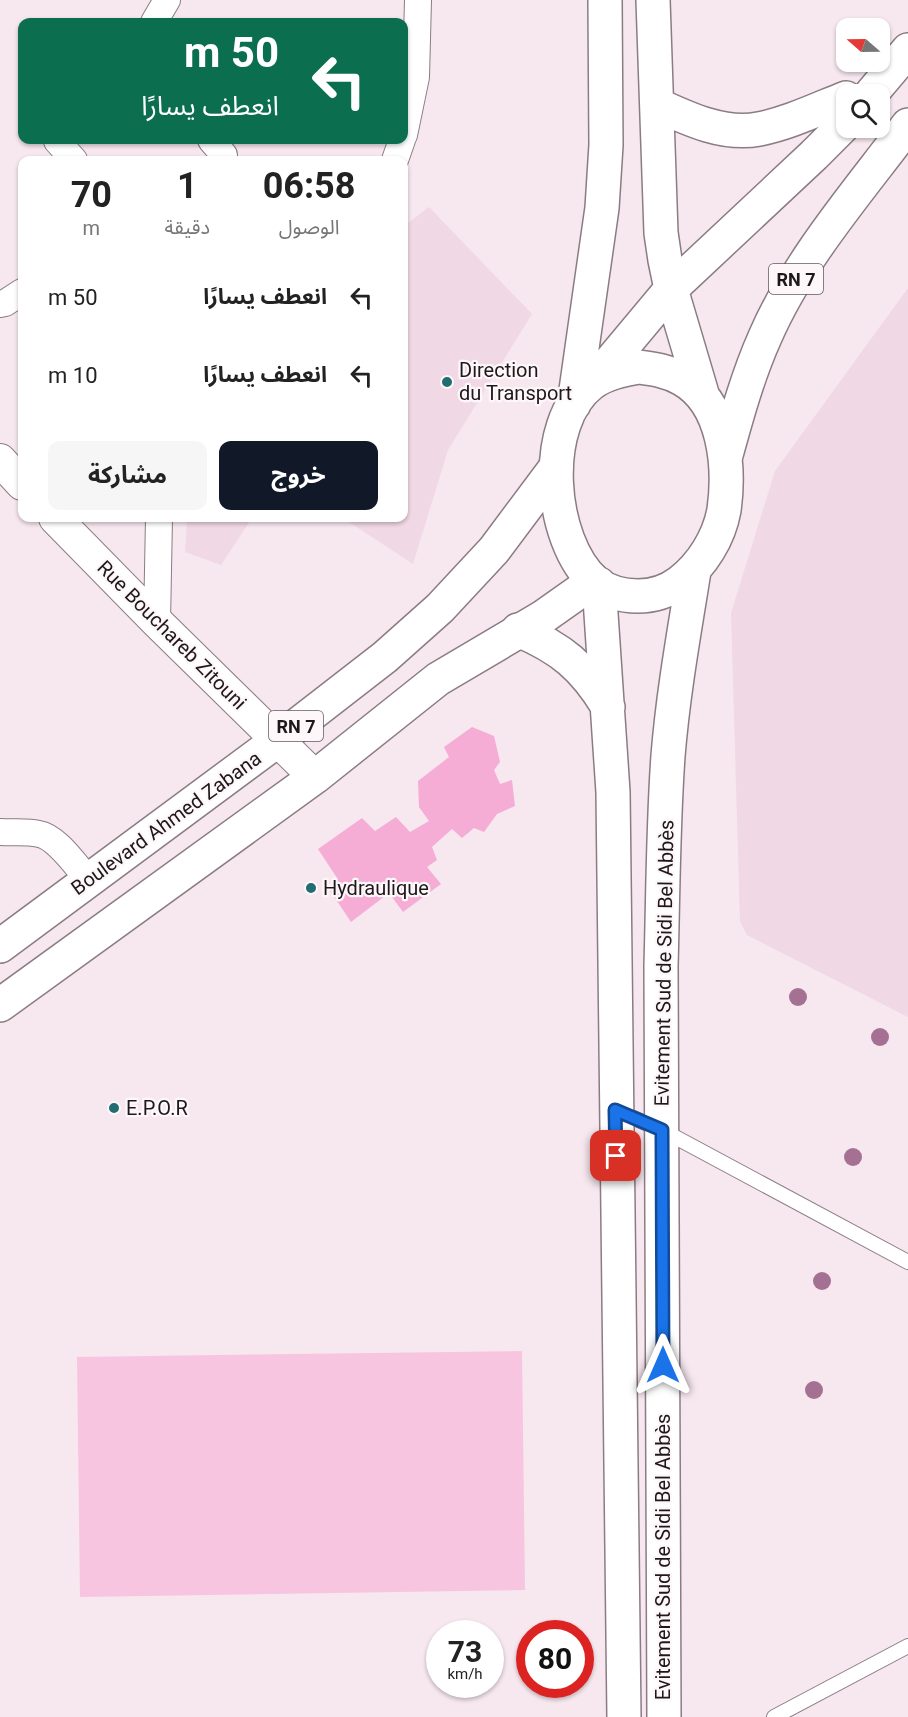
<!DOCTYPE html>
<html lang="ar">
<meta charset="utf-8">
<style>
:root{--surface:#fff;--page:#f6f6f6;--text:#222;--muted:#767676;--accent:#111827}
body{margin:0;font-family:Roboto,"Noto Sans Arabic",sans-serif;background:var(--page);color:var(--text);direction:rtl;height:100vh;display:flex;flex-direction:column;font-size:22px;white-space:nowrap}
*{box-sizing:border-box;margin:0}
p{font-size:20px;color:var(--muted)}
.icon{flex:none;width:33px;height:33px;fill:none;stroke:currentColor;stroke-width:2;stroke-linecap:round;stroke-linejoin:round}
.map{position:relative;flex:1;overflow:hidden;direction:ltr}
.side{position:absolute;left:18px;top:156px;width:390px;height:366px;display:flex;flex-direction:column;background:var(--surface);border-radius:12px;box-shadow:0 2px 4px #0004;direction:rtl}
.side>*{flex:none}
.guide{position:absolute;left:18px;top:18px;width:390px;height:126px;border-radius:12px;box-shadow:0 2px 4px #0004;direction:rtl;background:#0b6e4f;color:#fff;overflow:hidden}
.needle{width:39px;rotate:290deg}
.fabs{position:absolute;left:836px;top:18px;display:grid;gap:12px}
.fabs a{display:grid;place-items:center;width:54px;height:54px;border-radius:12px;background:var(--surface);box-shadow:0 2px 4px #0004;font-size:30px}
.speed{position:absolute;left:426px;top:1620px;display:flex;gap:12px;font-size:30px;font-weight:700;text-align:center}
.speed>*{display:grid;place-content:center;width:78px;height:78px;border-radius:50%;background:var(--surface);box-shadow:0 2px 4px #0004;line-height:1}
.speed small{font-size:15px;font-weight:400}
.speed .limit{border:9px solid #d22;background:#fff;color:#111}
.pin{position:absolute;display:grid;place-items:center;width:51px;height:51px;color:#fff;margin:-26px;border-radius:12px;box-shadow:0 3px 9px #0006}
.me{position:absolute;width:66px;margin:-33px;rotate:0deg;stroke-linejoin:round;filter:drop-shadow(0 0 4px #0008)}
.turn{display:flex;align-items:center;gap:21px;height:126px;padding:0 30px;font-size:27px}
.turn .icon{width:78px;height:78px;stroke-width:2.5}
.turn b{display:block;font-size:42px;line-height:51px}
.eta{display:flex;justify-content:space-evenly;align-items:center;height:102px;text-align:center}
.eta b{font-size:36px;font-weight:700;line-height:42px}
.action{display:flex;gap:12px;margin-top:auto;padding:12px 30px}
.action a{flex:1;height:69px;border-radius:12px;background:var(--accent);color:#fff;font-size:24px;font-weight:700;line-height:69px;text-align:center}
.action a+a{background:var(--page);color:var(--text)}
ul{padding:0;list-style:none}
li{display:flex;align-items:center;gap:18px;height:78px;padding:0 30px}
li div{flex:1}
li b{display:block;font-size:22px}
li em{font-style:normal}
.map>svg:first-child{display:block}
</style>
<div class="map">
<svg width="908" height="1717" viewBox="0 0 908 1717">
<rect width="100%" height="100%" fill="#f7e7ef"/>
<!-- built -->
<path fill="#f0d8e4" d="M 429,207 L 532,314 L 448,450 L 413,564 L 343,518 L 404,518 L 404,226 Z
M 908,288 L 908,1017 L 747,935 L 740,921 L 731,613 L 775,471 Z
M 187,518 L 252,518 L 221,565 L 185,552 Z"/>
<!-- green -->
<path fill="#f7c5e0" d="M 522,1351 L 525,1590 L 80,1597 L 77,1357 Z"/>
<!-- building -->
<path fill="#f5add5" d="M 472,727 L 494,736 L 500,762 L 494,770 L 500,784 L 512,780 L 515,806 L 497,814 L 484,832 L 474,828 L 462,838 L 452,829 L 432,847 L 437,860 L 427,867 L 441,884 L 403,912 L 389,893 L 351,922 L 329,889 L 337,878 L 318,849 L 362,818 L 375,831 L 396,817 L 410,832 L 429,821 L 419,807 L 418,781 L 449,757 L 444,747 Z"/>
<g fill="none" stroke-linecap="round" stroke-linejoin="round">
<!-- service casing -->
<g stroke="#8b7c84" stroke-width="16">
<path id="service" d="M 617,1111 L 662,1130 L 908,1262
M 774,1717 L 908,1646"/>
</g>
<!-- minor casing -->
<g stroke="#8b7c84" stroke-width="28">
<path id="minor" d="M 154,22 L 167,0
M 404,135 L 416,77 L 418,0
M 59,140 L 57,141 L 74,160
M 211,140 L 224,155
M 395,160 L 402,140
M 0,304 L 5,303 L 22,292
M 157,622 L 159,518
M 0,832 C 12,833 27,831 39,834 C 57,837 76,866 88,879"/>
</g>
<!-- tertiary casing -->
<g stroke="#8b7c84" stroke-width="34">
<path id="tertiary" d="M 0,460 L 22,484
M 55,518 L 157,622 L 315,777"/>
</g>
<!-- primary casing -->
<g stroke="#8b7c84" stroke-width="36">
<path id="primary" d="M 0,946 L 278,740 L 385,657 L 440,608 L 494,550 L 556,467
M 0,1005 L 315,777 L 438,679 L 543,617 L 594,581"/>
</g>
<!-- trunk casing -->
<g stroke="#8b7c84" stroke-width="36">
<path id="trunk" d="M 653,0 L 661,233 L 665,260 L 671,289 L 703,397
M 871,94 L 908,50
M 658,105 C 688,119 725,136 759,129 C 789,123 818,109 846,98
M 639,367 C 654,369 668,371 682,379 C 725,403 730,467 724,510 C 719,538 702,565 680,582 C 667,592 654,596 638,596 C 623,596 607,592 595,582 C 549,541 539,423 592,383 C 606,373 622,370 639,367 Z
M 595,380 L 671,289 L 814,155 L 846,123
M 574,404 L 602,208 L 606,145 L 605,0
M 726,455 C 737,415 748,375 765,337 C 799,259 857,193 908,125
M 599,584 L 613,792 L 624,1717
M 518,630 C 561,648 584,667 608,707
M 664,1717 L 661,966 C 663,896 663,826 668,756 C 673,694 684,633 694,571"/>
</g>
<!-- service -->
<use href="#service" stroke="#fff" stroke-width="14"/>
<!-- minor -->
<use href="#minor" stroke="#fff" stroke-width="26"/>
<!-- tertiary -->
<use href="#tertiary" stroke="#fff" stroke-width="32"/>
<!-- primary -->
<use href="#primary" stroke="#fff" stroke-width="33"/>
<!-- trunk -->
<use href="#trunk" stroke="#fff" stroke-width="33"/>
</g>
<!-- trees -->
<g fill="#a57193">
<circle cx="798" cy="997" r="9"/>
<circle cx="880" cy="1037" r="9"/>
<circle cx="853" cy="1157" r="9"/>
<circle cx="822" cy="1281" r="9"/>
<circle cx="814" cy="1390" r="9"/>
</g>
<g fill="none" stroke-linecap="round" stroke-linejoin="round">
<!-- route casing -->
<g stroke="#114b97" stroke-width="15">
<path id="route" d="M 616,1156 L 615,1110 L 662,1130 L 663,1365"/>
</g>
<!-- route -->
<use href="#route" stroke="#1a73e8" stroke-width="10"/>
</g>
<!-- markers -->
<g fill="#216d71" stroke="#fef7fa" stroke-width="2">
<circle cx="447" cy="382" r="6"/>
<circle cx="311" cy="888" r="6"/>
<circle cx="114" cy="1108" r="6"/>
</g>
<g text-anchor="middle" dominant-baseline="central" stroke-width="4.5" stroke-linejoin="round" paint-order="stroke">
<!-- shield labels -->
<g fill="#fef7fa" stroke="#615b5e" stroke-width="1.5">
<rect x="769" y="264" width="54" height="30" rx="4.5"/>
<rect x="269" y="711" width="54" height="30" rx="4.5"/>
</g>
<g font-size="18" font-weight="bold" fill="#1e181b">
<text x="796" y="279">RN 7</text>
<text x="296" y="726">RN 7</text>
</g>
<!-- poi labels -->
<g font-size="20" fill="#1e181b" stroke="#fef7fa" text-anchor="start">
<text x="459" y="370">Direction<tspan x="459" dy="23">du Transport</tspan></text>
<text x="323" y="888">Hydraulique</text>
<text x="126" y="1108">E.P.O.R</text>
</g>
<!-- street labels -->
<g font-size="20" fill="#1e181b" stroke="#fef7fa">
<text transform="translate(172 635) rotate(45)">Rue Bouchareb Zitouni</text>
<text transform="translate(166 823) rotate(-36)">Boulevard Ahmed Zabana</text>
<text transform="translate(664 963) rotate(-89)">Evitement Sud de Sidi Bel Abbès</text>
<text transform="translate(663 1557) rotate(-90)">Evitement Sud de Sidi Bel Abbès</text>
</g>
</g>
</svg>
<div class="fabs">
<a><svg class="needle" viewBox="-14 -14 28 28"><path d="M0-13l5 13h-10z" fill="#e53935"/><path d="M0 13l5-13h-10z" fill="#767676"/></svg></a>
<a><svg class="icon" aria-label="search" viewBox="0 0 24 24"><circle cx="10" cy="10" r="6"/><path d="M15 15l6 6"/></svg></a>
</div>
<div class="speed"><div>73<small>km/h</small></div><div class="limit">80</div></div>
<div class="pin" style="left:616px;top:1156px;background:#d93025"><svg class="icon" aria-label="arrive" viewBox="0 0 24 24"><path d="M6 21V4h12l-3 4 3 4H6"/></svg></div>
<svg class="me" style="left:663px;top:1365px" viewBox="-20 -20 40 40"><path d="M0-17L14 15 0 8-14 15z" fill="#1a73e8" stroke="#fff" stroke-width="4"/></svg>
<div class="guide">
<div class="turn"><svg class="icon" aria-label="left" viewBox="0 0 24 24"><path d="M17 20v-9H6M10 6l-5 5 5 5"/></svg><div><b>50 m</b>انعطف يسارًا</div></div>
</div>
<section class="side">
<div class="eta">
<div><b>06:58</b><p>الوصول</p></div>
<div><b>1</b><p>دقيقة</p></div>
<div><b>70</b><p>m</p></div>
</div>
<ul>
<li><svg class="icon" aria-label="left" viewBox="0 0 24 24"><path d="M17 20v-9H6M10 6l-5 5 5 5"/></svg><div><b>انعطف يسارًا</b></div><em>50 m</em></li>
<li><svg class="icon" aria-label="left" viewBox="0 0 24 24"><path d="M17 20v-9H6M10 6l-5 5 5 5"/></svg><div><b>انعطف يسارًا</b></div><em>10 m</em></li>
</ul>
<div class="action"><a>خروج</a><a>مشاركة</a></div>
</section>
</div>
